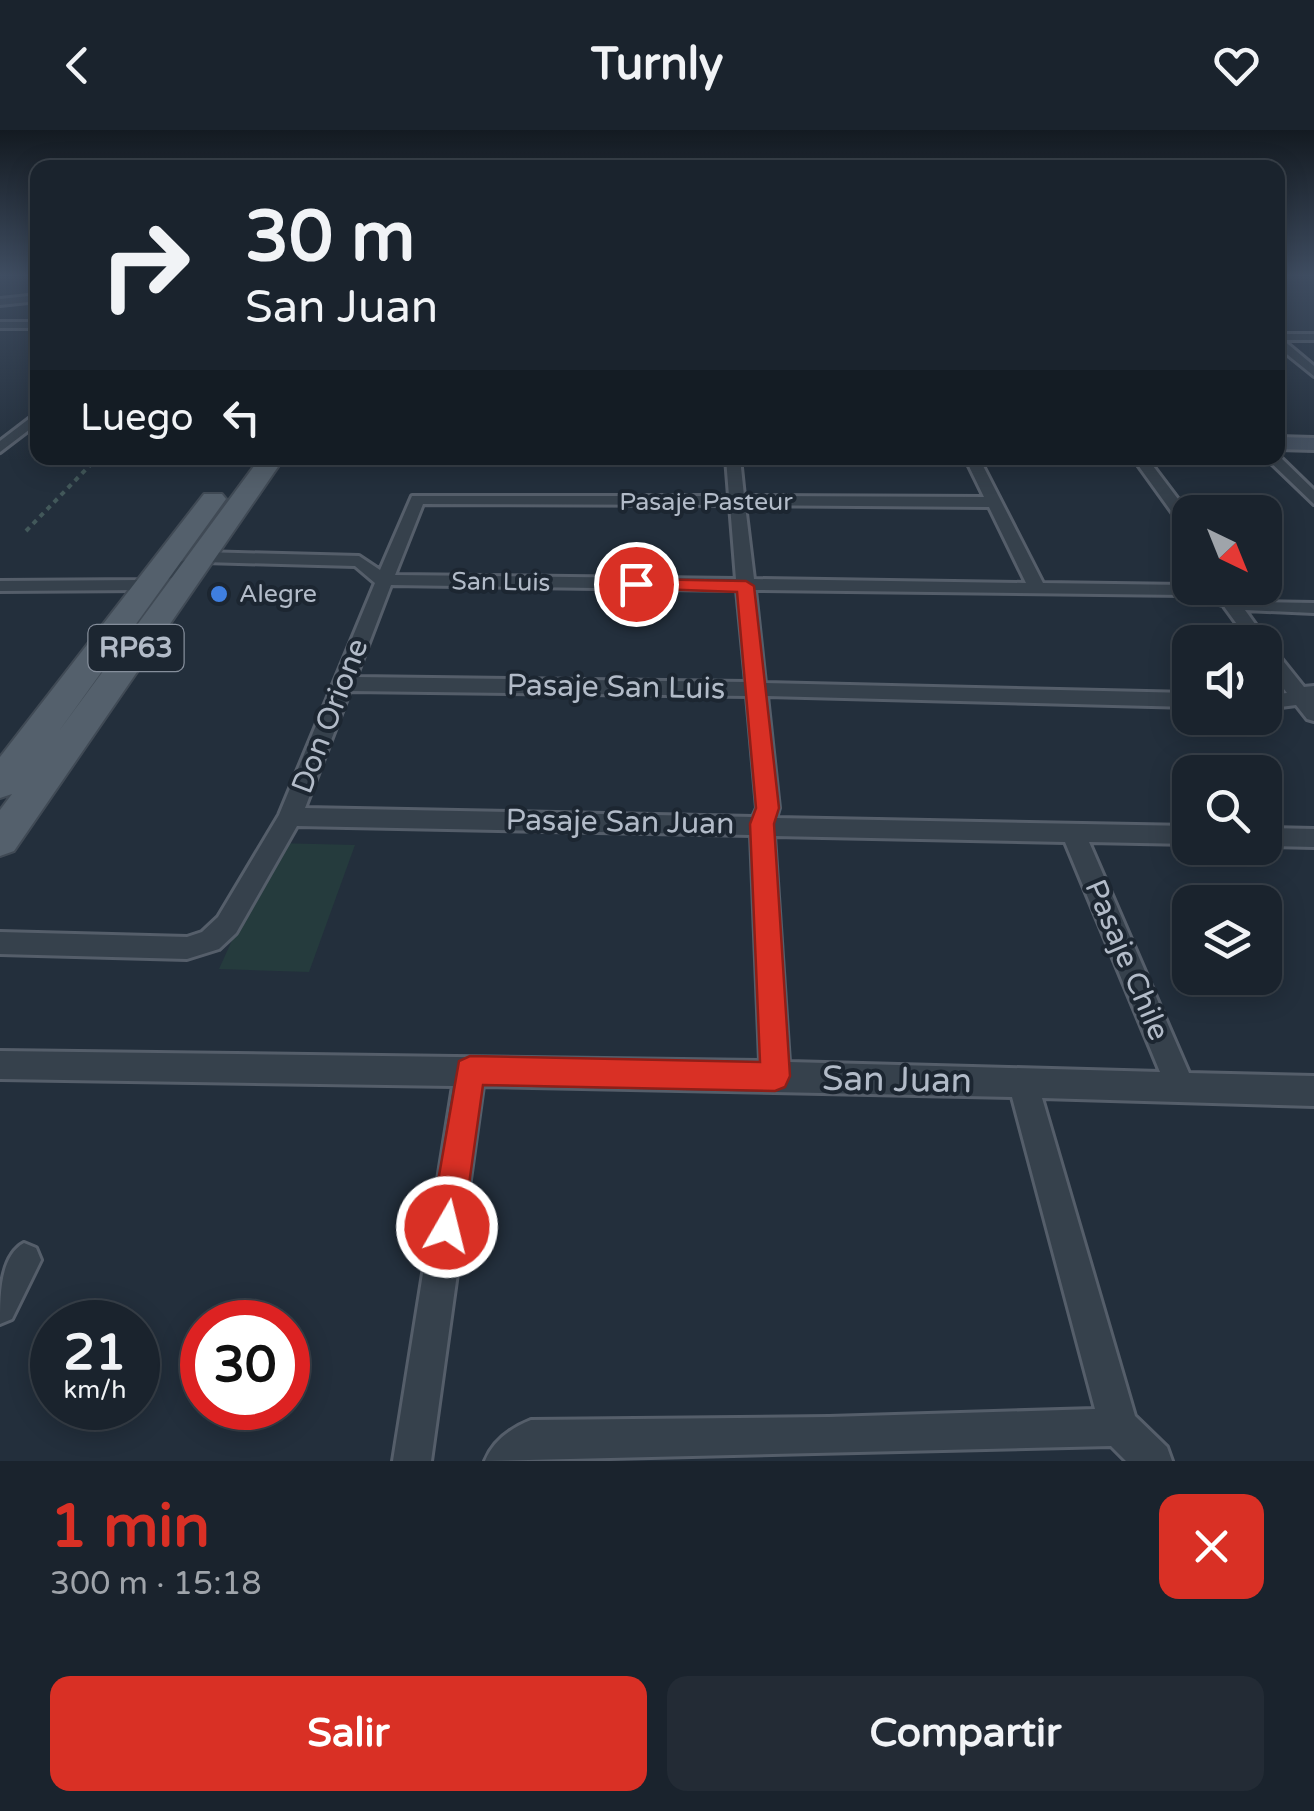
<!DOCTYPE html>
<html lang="es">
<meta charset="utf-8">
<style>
:root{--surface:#1a232d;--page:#232b35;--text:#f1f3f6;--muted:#9fa4aa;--line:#384049;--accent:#d93025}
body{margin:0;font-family:"Varela Round",sans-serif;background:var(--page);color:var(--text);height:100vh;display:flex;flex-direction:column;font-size:38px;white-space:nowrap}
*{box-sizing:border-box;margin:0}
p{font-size:32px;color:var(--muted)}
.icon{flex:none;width:55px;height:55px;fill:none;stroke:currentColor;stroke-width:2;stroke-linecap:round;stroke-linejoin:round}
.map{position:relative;height:1331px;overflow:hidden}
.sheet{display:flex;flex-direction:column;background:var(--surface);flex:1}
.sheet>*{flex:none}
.guide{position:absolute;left:30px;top:30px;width:1255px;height:305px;border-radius:20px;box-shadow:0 5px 25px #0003,0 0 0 2px var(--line);background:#1a232d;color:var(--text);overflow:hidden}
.needle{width:65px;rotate:137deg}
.tools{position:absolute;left:1172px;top:365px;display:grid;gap:20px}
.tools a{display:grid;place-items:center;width:110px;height:110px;border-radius:20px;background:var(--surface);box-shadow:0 5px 25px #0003,0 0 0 2px var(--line);font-size:50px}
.speed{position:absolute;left:30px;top:1170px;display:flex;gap:20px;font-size:50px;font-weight:700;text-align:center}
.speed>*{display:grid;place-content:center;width:130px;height:130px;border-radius:50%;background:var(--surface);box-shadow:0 5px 25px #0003,0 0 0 2px var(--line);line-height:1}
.speed small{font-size:25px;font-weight:400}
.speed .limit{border:15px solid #d22;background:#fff;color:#111}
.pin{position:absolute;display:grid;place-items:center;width:85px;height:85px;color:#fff;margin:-42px;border:5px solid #fff;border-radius:50%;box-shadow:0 2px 10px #0007}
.me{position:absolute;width:110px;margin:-55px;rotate:8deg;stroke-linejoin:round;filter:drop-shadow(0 0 8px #0008)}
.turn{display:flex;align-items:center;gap:35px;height:210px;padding:0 50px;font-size:45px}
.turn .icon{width:130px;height:130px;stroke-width:2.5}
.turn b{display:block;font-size:70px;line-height:85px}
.then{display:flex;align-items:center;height:95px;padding:0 50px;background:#0003;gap:20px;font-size:38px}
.round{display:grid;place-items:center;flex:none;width:105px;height:105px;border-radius:20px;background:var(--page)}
.summary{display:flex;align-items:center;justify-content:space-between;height:170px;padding:0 50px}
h1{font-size:60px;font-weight:700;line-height:75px;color:var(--accent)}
.cta{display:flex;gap:20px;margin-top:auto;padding:20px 50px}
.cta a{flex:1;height:115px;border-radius:20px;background:var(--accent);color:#fff;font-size:40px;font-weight:700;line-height:115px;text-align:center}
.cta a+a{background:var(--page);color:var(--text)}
header{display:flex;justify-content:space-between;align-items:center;height:130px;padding:0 50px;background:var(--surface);font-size:45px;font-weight:700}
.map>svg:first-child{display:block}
</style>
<header><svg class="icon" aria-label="back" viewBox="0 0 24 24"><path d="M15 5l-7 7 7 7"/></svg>Turnly<svg class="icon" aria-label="heart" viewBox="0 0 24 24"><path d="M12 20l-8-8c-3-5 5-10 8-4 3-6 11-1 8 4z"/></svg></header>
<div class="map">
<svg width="1314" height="1331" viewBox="0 0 1314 1331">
<rect width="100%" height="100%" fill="#232f3c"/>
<!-- green -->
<path fill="#253b3d" d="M 276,713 L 355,715 L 309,842 L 219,839 Z"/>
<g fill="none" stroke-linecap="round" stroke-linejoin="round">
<!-- street casing -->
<g stroke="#555e6a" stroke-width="6">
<path id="street" d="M 38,165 L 38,171 L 0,175 L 0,169 Z
M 0,192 L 38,192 L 38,198 L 0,198 Z
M 1278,204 L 1314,204 L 1314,210 L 1283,210 L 1314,236 L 1314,246 L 1278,217 Z
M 38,282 L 38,293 L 0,322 L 0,311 Z
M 1278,325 L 1314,360 L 1314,374 L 1266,328 Z
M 726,328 L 740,328 L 744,366 L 984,367 L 965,328 L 979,328 L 1043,453 L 1185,455 L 1219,463 L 1226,461 L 1255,472 L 1314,473 L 1314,483 L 1245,480 L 1268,512 L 1266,515 L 1272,517 L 1304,557 L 1314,556 L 1314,591 L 1307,589 L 1296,575 L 1265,579 L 1265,565 L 1287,563 L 1265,534 L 1265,512 L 1250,512 L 1223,475 L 1185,465 L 755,460 L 765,553 L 1190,563 L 1190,577 L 767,566 L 779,678 L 776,688 L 1190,696 L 1190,714 L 1089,712 L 1189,943 L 1314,946 L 1314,976 L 1042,968 L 1135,1286 L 1167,1317 L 1172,1331 L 1126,1331 L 1111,1316 L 485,1331 C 493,1311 511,1298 531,1290 L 829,1287 L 1095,1279 L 1012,967 L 483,956 L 431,1331 L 393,1331 L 453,956 L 0,949 L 0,921 L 760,931 L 751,705 L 297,696 L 236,803 L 219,819 L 187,829 L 0,824 L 0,802 L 187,807 L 202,802 L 218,787 L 279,685 L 375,453 L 355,436 L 204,432 L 146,460 L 0,461 L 0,451 L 143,450 L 201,422 L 359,426 L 380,440 L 412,366 L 729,366 ZM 423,374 L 730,375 L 736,449 L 395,445 ZM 745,375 L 989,377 L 1026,453 L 754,449 ZM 391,455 L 737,460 L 746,552 L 356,547 ZM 350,561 L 747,566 L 757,678 L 753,687 L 305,678 ZM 774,706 L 1065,712 L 1160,942 L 789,932 Z
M 1133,328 L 1147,328 L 1190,385 L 1190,401 L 1184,399 Z
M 1265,698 L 1314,699 L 1314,717 L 1265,716 Z
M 24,1113 L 36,1118 L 41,1130 L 12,1189 L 0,1194 C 0,1166 0,1126 24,1113 Z"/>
</g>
<!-- secondary casing -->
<g stroke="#555e6a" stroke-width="6">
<path id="secondary" d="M 1278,307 L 1314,308 L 1314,320 L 1278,319 Z"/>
</g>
<!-- primary casing -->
<g stroke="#404a55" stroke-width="4">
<path id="primary" d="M 260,328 L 284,328 L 14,721 L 0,726 L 0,680 L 12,664 L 0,668 L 0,627 L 204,364 L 222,364 L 226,369 L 59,601 Z"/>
</g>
<!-- path -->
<path stroke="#42585a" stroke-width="4" stroke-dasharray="5 5" stroke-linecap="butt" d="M 26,401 L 97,328"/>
<!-- street -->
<use href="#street" fill="#36414c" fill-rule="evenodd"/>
<!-- secondary -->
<use href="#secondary" fill="#44505f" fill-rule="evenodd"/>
<!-- primary -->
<use href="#primary" fill="#54606c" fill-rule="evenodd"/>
</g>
<!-- sky -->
<linearGradient id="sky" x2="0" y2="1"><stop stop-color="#131a21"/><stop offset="0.44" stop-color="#3f4d61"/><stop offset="1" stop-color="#3f4d61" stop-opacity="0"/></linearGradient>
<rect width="1314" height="330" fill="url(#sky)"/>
<!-- route -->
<path fill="#d93025" stroke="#8d1f18" stroke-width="2.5" d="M 636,449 L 746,451 L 754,456 L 779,678 L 774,694 L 790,946 L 785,957 L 775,961 L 483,955 L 463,1097 L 459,1109 L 447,1113 L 435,1109 L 430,1097 L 459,931 L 470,926 L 760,932 L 750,694 L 756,678 L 737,462 L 630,458 L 630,451 Z"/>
<!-- markers -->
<circle fill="#3f7fe0" stroke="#1c2631" stroke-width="4" cx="219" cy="464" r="10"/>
<g text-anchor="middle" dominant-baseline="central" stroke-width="8" stroke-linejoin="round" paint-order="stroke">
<!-- far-street labels -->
<g font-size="25" fill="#b2bbc8" stroke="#1c2631">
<text x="706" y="372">Pasaje Pasteur</text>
<text transform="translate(501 452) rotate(1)">San Luis</text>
</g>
<!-- far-poi labels -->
<g font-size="25" fill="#b2bbc8" stroke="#1c2631" text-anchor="start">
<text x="239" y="464">Alegre</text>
</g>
<!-- shield labels -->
<rect fill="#1c2631" stroke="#858e9b" stroke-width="2.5" x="88.5" y="495" width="95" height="46" rx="8"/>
<g font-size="28" font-weight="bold" fill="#b2bbc8">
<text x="136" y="518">RP63</text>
</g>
<!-- street labels -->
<g font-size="30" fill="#b2bbc8" stroke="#1c2631">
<text transform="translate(616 557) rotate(1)">Pasaje San Luis</text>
<text transform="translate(330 586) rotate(-69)">Don Orione</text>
<text transform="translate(620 692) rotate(1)">Pasaje San Juan</text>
<text transform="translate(1127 830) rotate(67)">Pasaje Chile</text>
</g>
<!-- near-street labels -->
<g font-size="35" fill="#b2bbc8" stroke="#1c2631">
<text transform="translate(897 950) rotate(1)">San Juan</text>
</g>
</g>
</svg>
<div class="tools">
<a><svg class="needle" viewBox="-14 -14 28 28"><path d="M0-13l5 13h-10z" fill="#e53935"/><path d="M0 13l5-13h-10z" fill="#9fa4aa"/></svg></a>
<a><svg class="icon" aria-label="sound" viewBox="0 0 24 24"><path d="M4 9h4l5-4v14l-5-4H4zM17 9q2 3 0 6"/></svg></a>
<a><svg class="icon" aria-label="search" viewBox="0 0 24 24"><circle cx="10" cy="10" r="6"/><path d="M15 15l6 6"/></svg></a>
<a><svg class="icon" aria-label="layers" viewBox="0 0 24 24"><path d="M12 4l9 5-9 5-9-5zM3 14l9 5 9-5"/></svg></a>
</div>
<div class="speed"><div>21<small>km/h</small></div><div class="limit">30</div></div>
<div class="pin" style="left:636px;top:454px;background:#d93025"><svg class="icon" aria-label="arrive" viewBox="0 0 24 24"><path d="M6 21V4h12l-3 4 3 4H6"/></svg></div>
<svg class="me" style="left:447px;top:1097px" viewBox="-20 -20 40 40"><circle r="17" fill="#d93025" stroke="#fff" stroke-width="3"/><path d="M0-11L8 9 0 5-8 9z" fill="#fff"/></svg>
<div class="guide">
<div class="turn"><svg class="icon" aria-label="right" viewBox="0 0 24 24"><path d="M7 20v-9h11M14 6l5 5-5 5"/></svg><div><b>30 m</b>San Juan</div></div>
<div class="then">Luego<svg class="icon" aria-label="left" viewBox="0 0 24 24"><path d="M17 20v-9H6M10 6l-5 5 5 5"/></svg></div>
</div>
</div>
<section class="sheet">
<div class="summary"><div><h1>1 min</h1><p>300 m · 15:18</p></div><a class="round" style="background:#d93025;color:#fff"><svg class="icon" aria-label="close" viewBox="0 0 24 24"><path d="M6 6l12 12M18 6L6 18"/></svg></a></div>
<div class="cta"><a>Salir</a><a>Compartir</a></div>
</section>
